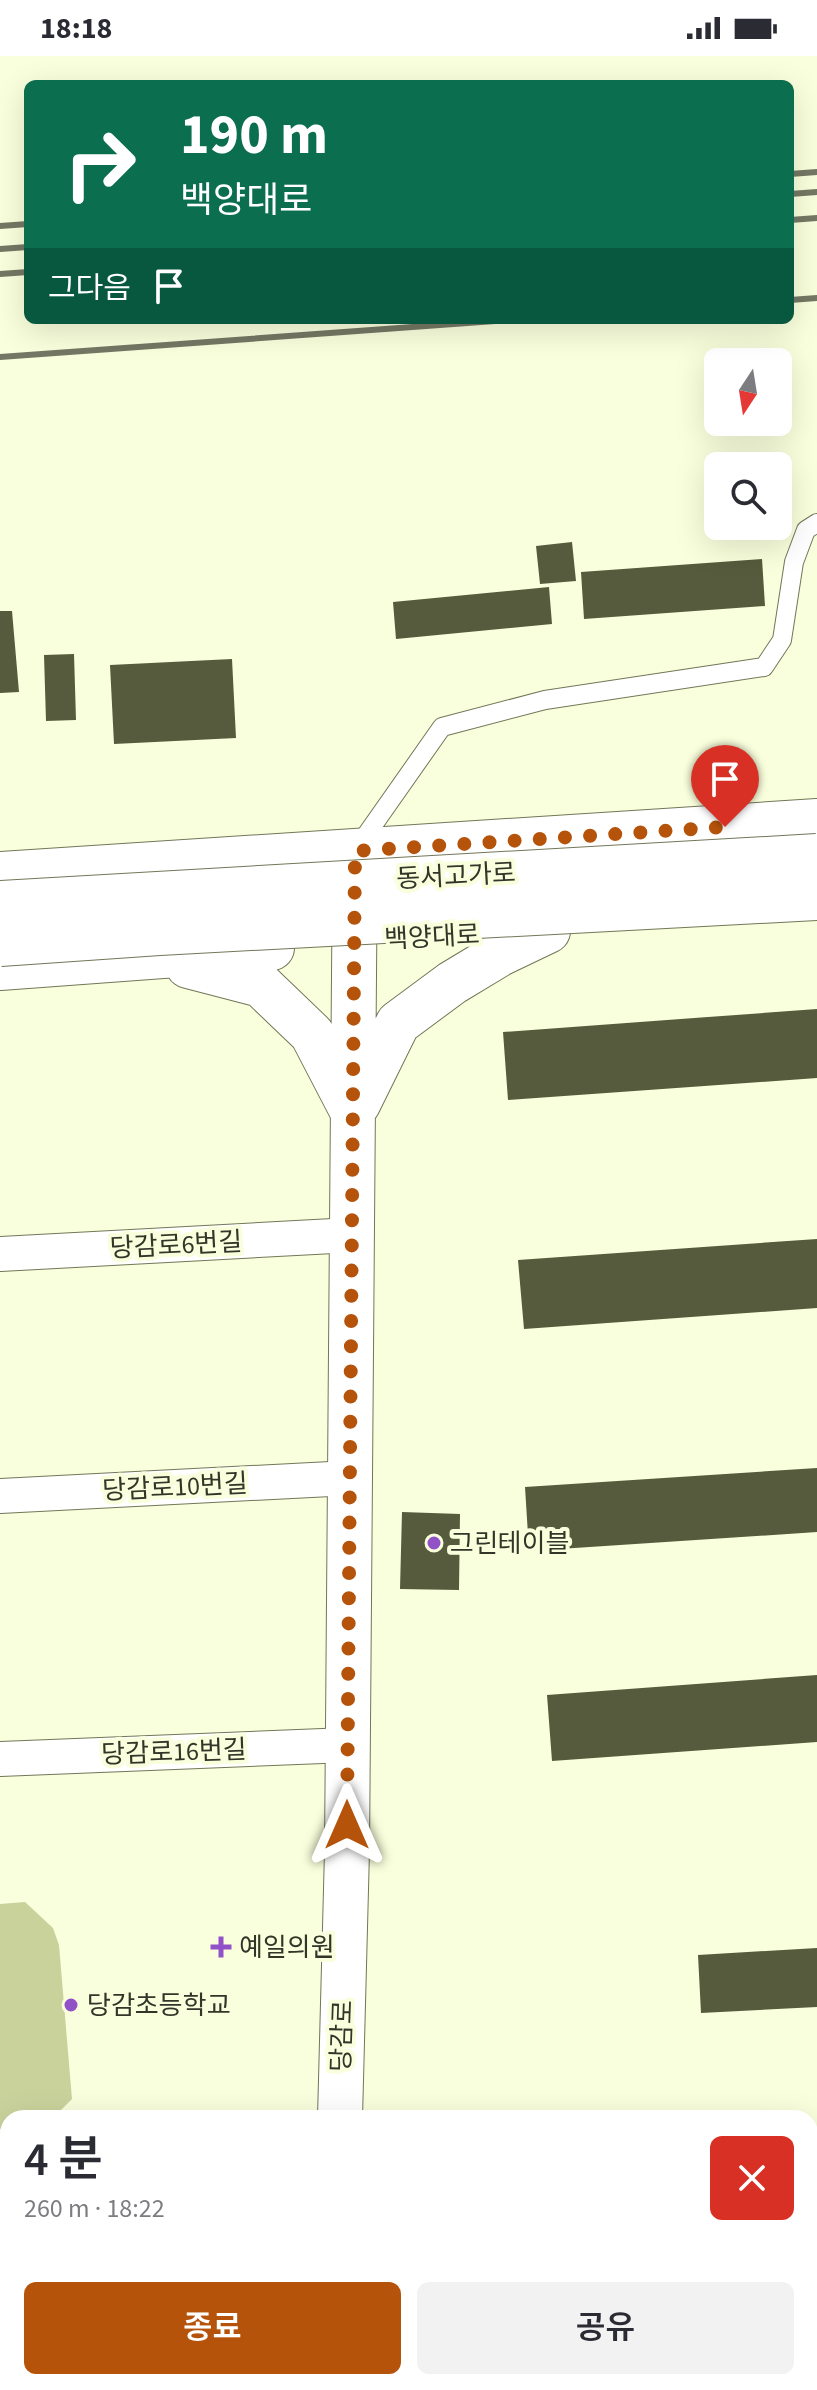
<!DOCTYPE html>
<html lang="ko">
<meta charset="utf-8">
<style>
:root{--surface:#fff;--page:#f2f2f3;--text:#2b2b33;--muted:#7c7c81;--accent:#b45309}
body{margin:0;font-family:"Source Sans 3","Noto Sans KR",sans-serif;background:var(--page);color:var(--text);height:100vh;display:flex;flex-direction:column;font-size:30px;white-space:nowrap}
*{box-sizing:border-box;margin:0}
p{font-size:26px;color:var(--muted)}
.icon{flex:none;width:44px;height:44px;fill:none;stroke:currentColor;stroke-width:2;stroke-linecap:round;stroke-linejoin:round}
.map{position:relative;flex:1;overflow:hidden}
.sheet{position:absolute;left:0px;top:2054px;width:818px;height:280px;display:flex;flex-direction:column;background:var(--surface);border-radius:24px 24px 0 0;box-shadow:0 8px 32px #0002}
.sheet>*{flex:none}
.guide{position:absolute;left:24px;top:24px;width:770px;height:244px;border-radius:12px;box-shadow:0 8px 32px #0002;background:#0b6e4f;color:#fff;overflow:hidden}
.needle{width:52px;rotate:192deg}
.fabs{position:absolute;left:704px;top:292px;display:grid;gap:16px}
.fabs a{display:grid;place-items:center;width:88px;height:88px;border-radius:12px;background:var(--surface);box-shadow:0 8px 32px #0002;font-size:40px}
.pin{position:absolute;display:grid;place-items:center;width:68px;height:68px;color:#fff;margin:-82px -34px;border-radius:50% 50% 50% 0;rotate:-45deg;box-shadow:0 0 8px #0007}
.pin .icon{rotate:45deg}
.me{position:absolute;width:88px;margin:-44px;rotate:0deg;stroke-linejoin:round;filter:drop-shadow(0 0 6px #0008)}
.turn{display:flex;align-items:center;gap:28px;height:168px;padding:0 24px;font-size:36px}
.turn .icon{width:104px;height:104px;stroke-width:2.5}
.turn b{display:block;font-size:56px;line-height:68px}
.then{display:flex;align-items:center;height:76px;padding:0 24px;background:#0003;gap:16px;font-size:30px}
.round{display:grid;place-items:center;flex:none;width:84px;height:84px;border-radius:12px;background:var(--page)}
.head{display:flex;align-items:center;justify-content:space-between;height:136px;padding:0 24px}
h1{font-size:48px;font-weight:600;line-height:60px}
.primary-button{display:flex;gap:16px;margin-top:auto;padding:16px 24px}
.primary-button a{flex:1;height:92px;border-radius:12px;background:var(--accent);color:#fff;font-size:32px;font-weight:600;line-height:92px;text-align:center}
.primary-button a+a{background:var(--page);color:var(--text)}
.status{display:flex;justify-content:space-between;align-items:center;height:56px;padding:0 40px;background:var(--surface);direction:ltr}
.status svg{height:22px;fill:currentColor}
.map>svg:first-child{display:block}
</style>
<div class="status"><b>18:18</b><svg viewBox="0 0 49 12"><path d="M0 12V9h3v3zM5 12V6h3v6zM10 12V3h3v9zM15 12V0h3v12zM26 1h20v11H26zM47 4h2v5h-2z"/></svg></div>
<div class="map">
<svg width="817" height="2334" viewBox="0 0 817 2334">
<rect width="100%" height="100%" fill="#f9fedc"/>
<!-- green -->
<path fill="#cad29c" d="M 25,1846 L 53,1872 L 59,1889 L 72,2043 L 53,2062 L 8,2062 L 8,2072 L 0,2073 L 0,1848 Z"/>
<!-- building -->
<path fill="#565b3d" d="M 572,486 L 576,525 L 540,528 L 536,490 Z
M 762,503 L 765,550 L 584,563 L 581,516 Z
M 549,531 L 552,568 L 396,583 L 393,546 Z
M 0,555 L 12,555 L 19,636 L 0,637 Z
M 74,598 L 76,664 L 46,665 L 44,599 Z
M 232,603 L 236,682 L 114,688 L 110,609 Z
M 817,953 L 817,1022 L 508,1044 L 503,976 Z
M 817,1183 L 817,1252 L 524,1273 L 518,1204 Z
M 817,1412 L 817,1476 L 529,1495 L 525,1431 Z
M 402,1456 L 460,1458 L 459,1534 L 400,1533 Z
M 817,1619 L 817,1686 L 552,1705 L 547,1639 Z
M 817,1892 L 817,1951 L 701,1957 L 698,1899 Z
M 8,2158 L 8,2212 L 0,2212 L 0,2159 Z"/>
<g fill="none" stroke-linecap="round" stroke-linejoin="round">
<!-- service casing -->
<g stroke="#727758" stroke-width="20">
<path id="service" d="M 357,792 L 442,671 L 545,644 L 764,611 L 782,584 L 794,506 L 806,474 L 817,467
M 573,2326 L 588,2334"/>
</g>
<!-- minor casing -->
<g stroke="#727758" stroke-width="36">
<path id="minor" d="M 0,1198 L 352,1179
M 0,1440 L 350,1422
M 0,1703 L 348,1689
M 0,2288 L 8,2288"/>
</g>
<!-- secondary casing -->
<g stroke="#727758" stroke-width="46">
<path id="secondary" d="M 0,818 L 817,765
M 188,910 L 261,929 L 312,978 L 351,1053
M 0,912 L 272,892
M 358,1048 L 398,967 L 452,927 L 500,898 L 548,875
M 340,2062 L 347,1795 L 355,795
M 331,2334 L 332,2326"/>
</g>
<!-- service -->
<use href="#service" stroke="#fff" stroke-width="18"/>
<!-- minor -->
<use href="#minor" stroke="#fff" stroke-width="34"/>
<!-- secondary -->
<use href="#secondary" stroke="#fff" stroke-width="44"/>
<!-- rail -->
<path stroke="#747763" stroke-width="6" d="M 790,118 L 817,116
M 790,138 L 817,136
M 790,164 L 817,162
M 0,170 L 28,168
M 0,193 L 28,191
M 0,218 L 28,216
M 790,244 L 817,242
M 0,301 L 509,264"/>
<!-- trunk-bridge casing -->
<g stroke="#727758" stroke-width="46" stroke-linecap="butt">
<path id="trunk-bridge" d="M 0,847 L 817,800
M 0,888 L 159,877 L 817,842"/>
</g>
<!-- trunk-bridge -->
<use href="#trunk-bridge" stroke="#fff" stroke-width="44"/>
</g>
<g fill="none" stroke-linecap="round" stroke-linejoin="round">
<!-- route -->
<path stroke="#b45309" stroke-width="14" stroke-dasharray="0 25.2" d="M 347,1769 L 355,795 L 725,771"/>
</g>
<!-- markers -->
<g fill="#9252c7" stroke="#f9fedc" stroke-width="3">
<circle cx="434" cy="1487" r="8"/>
<path d="M217 1879h8v8h8v8h-8v8h-8v-8h-8v-8h8z"/>
<circle cx="71" cy="1949" r="8"/>
</g>
<g text-anchor="middle" dominant-baseline="central" stroke-width="8" stroke-linejoin="round" paint-order="stroke">
<!-- street labels -->
<g font-size="26" fill="#333528" stroke="#f9fedc">
<text transform="translate(456 820) rotate(-3)">동서고가로</text>
<text transform="translate(432 881) rotate(-3)">백양대로</text>
<text transform="translate(176 1189) rotate(-3)">당감로6번길</text>
<text transform="translate(175 1431) rotate(-3)">당감로10번길</text>
<text transform="translate(174 1696) rotate(-2)">당감로16번길</text>
<text transform="translate(342 1980) rotate(-88)">당감로</text>
</g>
<!-- poi labels -->
<g font-size="26" fill="#333528" stroke="#f9fedc" text-anchor="start">
<text x="450" y="1487">그린테이블</text>
<text x="239" y="1891">예일의원</text>
<text x="87" y="1949">당감초등학교</text>
</g>
</g>
</svg>
<div class="fabs">
<a><svg class="needle" viewBox="-14 -14 28 28"><path d="M0-13l5 13h-10z" fill="#e53935"/><path d="M0 13l5-13h-10z" fill="#7c7c81"/></svg></a>
<a><svg class="icon" aria-label="search" viewBox="0 0 24 24"><circle cx="10" cy="10" r="6"/><path d="M15 15l6 6"/></svg></a>
</div>
<div class="pin" style="left:725px;top:771px;background:#d93025"><svg class="icon" aria-label="arrive" viewBox="0 0 24 24"><path d="M6 21V4h12l-3 4 3 4H6"/></svg></div>
<svg class="me" style="left:347px;top:1769px" viewBox="-20 -20 40 40"><path d="M0-17L14 15 0 8-14 15z" fill="#b45309" stroke="#fff" stroke-width="4"/></svg>
<div class="guide">
<div class="turn"><svg class="icon" aria-label="right" viewBox="0 0 24 24"><path d="M7 20v-9h11M14 6l5 5-5 5"/></svg><div><b>190 m</b>백양대로</div></div>
<div class="then">그다음<svg class="icon" aria-label="arrive" viewBox="0 0 24 24"><path d="M6 21V4h12l-3 4 3 4H6"/></svg></div>
</div>
<section class="sheet">
<div class="head"><div><h1>4 분</h1><p>260 m · 18:22</p></div><a class="round" style="background:#d93025;color:#fff"><svg class="icon" aria-label="close" viewBox="0 0 24 24"><path d="M6 6l12 12M18 6L6 18"/></svg></a></div>
<div class="primary-button"><a>종료</a><a>공유</a></div>
</section>
</div>
